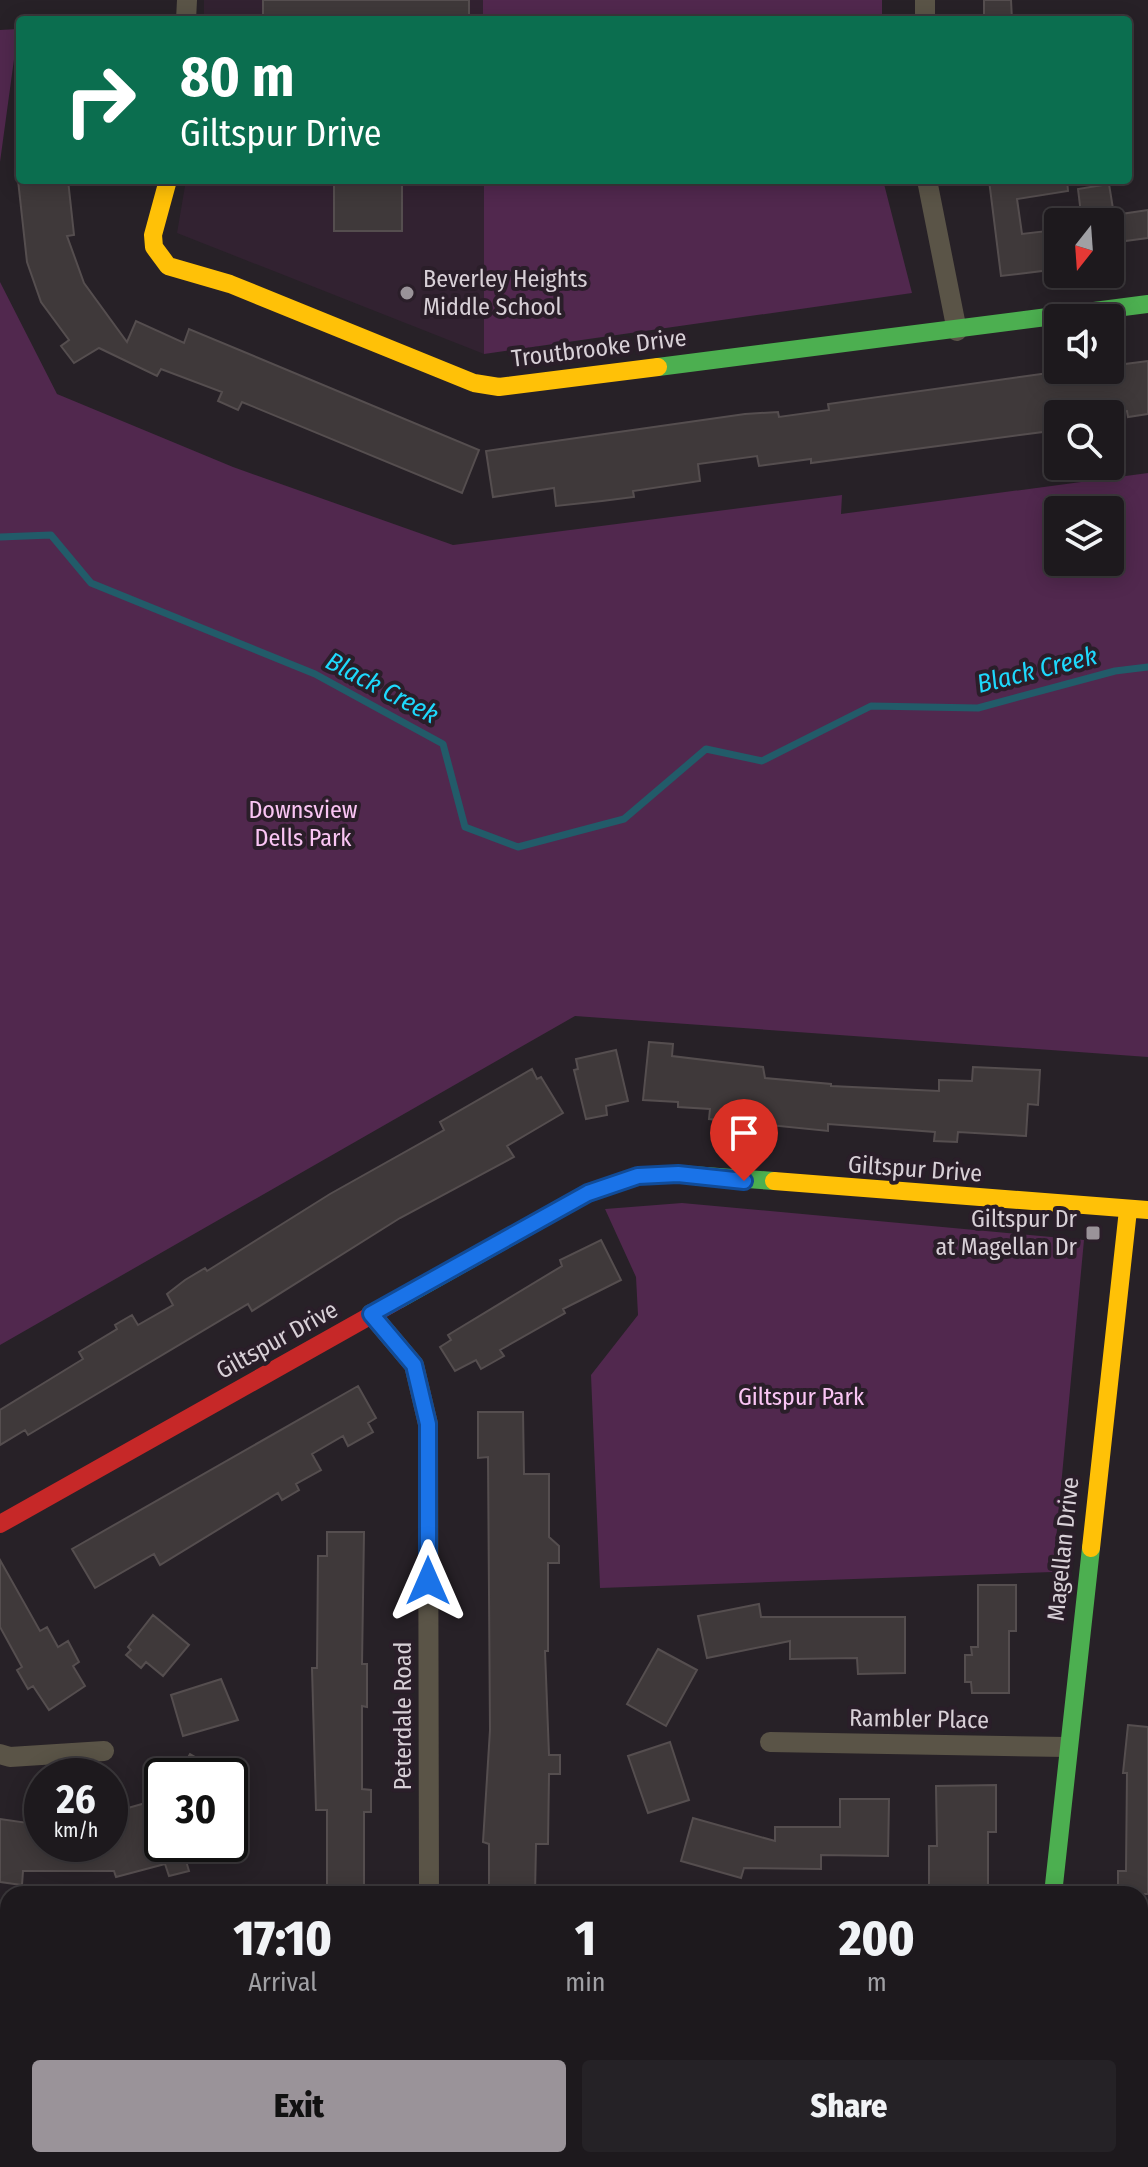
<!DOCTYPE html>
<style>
:root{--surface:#1d191d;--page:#252226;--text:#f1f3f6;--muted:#a0a0a4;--line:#3b383b;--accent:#9a9399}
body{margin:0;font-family:"Fira Sans Condensed",sans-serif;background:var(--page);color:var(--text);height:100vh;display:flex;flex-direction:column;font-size:30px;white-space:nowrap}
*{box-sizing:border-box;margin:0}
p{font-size:26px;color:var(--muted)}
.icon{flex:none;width:44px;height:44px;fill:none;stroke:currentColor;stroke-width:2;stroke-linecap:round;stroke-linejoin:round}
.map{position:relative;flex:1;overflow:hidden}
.details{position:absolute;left:0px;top:1886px;width:1148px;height:282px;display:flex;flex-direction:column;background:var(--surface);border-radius:24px 24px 0 0;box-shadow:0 4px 20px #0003,0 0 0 2px var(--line)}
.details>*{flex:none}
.guide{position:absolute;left:16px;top:16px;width:1116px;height:168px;border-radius:8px;box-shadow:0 4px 20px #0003,0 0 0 2px var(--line);background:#0b6e4f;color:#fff;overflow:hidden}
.needle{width:52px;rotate:197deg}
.controls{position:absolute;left:1044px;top:208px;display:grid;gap:16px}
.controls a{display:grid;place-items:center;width:80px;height:80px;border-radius:8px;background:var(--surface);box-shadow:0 4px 20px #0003,0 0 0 2px var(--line);font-size:40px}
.speed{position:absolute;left:24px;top:1758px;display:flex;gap:16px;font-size:40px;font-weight:700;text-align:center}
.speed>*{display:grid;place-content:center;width:104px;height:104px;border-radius:50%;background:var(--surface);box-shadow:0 4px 20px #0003,0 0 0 2px var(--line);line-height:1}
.speed small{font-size:20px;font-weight:400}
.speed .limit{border:4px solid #111;border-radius:12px;background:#fff;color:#111}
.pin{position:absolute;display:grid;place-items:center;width:68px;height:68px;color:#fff;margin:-82px -34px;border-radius:50% 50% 50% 0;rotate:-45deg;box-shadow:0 0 8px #0007}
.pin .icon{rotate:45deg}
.me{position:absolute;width:88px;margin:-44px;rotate:0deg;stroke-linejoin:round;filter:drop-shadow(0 0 6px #0008)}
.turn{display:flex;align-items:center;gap:28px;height:168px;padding:0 32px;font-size:36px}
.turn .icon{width:104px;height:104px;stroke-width:2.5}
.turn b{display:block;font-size:56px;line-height:68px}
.eta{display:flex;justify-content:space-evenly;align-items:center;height:136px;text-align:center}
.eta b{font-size:48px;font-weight:800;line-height:56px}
.primary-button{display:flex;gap:16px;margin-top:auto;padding:16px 32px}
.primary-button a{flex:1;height:92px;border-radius:8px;background:var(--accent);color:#111;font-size:32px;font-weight:800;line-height:92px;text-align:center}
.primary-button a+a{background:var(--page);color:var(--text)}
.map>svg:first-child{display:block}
</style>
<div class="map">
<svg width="1148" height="2167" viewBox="0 0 1148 2167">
<rect width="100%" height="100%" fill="#272127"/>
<!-- built -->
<path fill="#322231" d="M 204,0 L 483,0 L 483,20 L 204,20 Z
M 186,180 L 484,180 L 484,354 L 177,233 Z"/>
<!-- green -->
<path fill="#51284e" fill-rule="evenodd" d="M 483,0 L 882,0 L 882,20 L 483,20 Z
M 18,29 L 18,30 L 0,162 L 0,30 Z
M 484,180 L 883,180 L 912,293 L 484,354 Z
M 0,282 L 57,394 L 233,467 L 453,545 L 842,495 L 841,514 L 1148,473 L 1148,1057 L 575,1016 L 0,1345 ZM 1110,510 L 1110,562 L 1058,562 L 1058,510 Z
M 682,1203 L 1084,1240 L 1053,1572 L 600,1588 L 591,1375 L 638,1315 L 636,1277 L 605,1209 Z"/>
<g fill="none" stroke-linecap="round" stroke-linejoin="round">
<!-- stream -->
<path stroke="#225b69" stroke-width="7" d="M 0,537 L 51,535 L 91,583 L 315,674 L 443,744 L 465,827 L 518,847 L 624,819 L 706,749 L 762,761 L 871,706 L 978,708 L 1115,671 L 1148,667"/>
</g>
<!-- building -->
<path fill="#3f393a" stroke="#554e4f" stroke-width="2" d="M 263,0 L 469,0 L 469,20 L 263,20 Z
M 984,0 L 1011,0 L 1012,20 L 984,20 Z
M 18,180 L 68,180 L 74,235 L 67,236 L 84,283 L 127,342 L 136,321 L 184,343 L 189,329 L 479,450 L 462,493 L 242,402 L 238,410 L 218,401 L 222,392 L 161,369 L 157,376 L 99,348 L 74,363 L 61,346 L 69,340 L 41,302 L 27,262 Z
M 334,180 L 402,180 L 402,231 L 334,231 Z
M 989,180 L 1067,180 L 1068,191 L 1017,199 L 1022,234 L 1055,230 L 1058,269 L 1001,276 Z
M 1109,184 L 1114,215 L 1148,210 L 1148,238 L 1110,243 L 1110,222 L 1082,222 L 1078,189 Z
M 1148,361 L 1148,414 L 1128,417 L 1127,411 L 1058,414 L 1058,430 L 811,463 L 811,459 L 759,466 L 757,456 L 698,464 L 700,481 L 633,491 L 634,497 L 602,501 L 556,506 L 554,488 L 493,497 L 486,451 L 745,414 L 778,412 L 779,417 L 829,410 L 828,404 L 1063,371 L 1110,370 L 1110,366 Z
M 649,1042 L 673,1044 L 672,1056 L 763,1067 L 765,1078 L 831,1084 L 831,1086 L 939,1091 L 939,1080 L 972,1081 L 973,1067 L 1040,1070 L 1038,1105 L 1028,1104 L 1026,1136 L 958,1132 L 957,1142 L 934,1141 L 935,1132 L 828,1124 L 828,1131 L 709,1119 L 710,1109 L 678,1107 L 678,1102 L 643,1100 Z
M 616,1050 L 628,1101 L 606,1106 L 607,1115 L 586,1119 L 574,1070 L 578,1069 L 576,1059 Z
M 532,1069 L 537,1079 L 541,1077 L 563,1113 L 507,1146 L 514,1157 L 400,1218 L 252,1311 L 248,1304 L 28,1435 L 25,1430 L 0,1445 L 0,1410 L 83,1359 L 79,1352 L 117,1329 L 115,1325 L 132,1315 L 138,1325 L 173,1305 L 167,1294 L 185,1280 L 205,1268 L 207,1271 L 330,1194 L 444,1130 L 440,1122 Z
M 601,1240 L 621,1280 L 563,1309 L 565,1313 L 500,1350 L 504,1356 L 481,1369 L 476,1360 L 455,1371 L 440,1347 L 451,1340 L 448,1335 L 562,1266 L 560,1260 Z
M 358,1386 L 376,1418 L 368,1423 L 373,1432 L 348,1446 L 343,1436 L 312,1454 L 321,1470 L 296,1484 L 299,1490 L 282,1500 L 278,1493 L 160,1565 L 154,1554 L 95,1588 L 72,1549 Z
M 478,1412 L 523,1412 L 524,1474 L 549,1474 L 549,1537 L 559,1546 L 559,1563 L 548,1563 L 548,1651 L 545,1651 L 549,1755 L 560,1755 L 560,1774 L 549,1774 L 548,1844 L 536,1844 L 535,1894 L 489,1894 L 489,1844 L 483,1842 L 490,1730 L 488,1457 L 478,1458 Z
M 327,1532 L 364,1532 L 362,1664 L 367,1664 L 367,1707 L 362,1706 L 362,1789 L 371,1790 L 371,1812 L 364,1812 L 364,1894 L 327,1894 L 327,1810 L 316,1810 L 312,1668 L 317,1668 L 318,1556 L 327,1556 Z
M 0,1560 L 40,1631 L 47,1627 L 58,1647 L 68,1641 L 79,1662 L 73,1666 L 85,1686 L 49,1710 L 33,1686 L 28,1689 L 17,1670 L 22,1667 L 0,1627 Z
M 978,1585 L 1016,1585 L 1016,1631 L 1009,1631 L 1009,1693 L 972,1693 L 971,1682 L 965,1682 L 965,1655 L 972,1655 L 971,1647 L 978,1647 Z
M 759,1604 L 761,1617 L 905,1617 L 905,1673 L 858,1674 L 857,1658 L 790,1659 L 790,1641 L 707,1658 L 698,1616 Z
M 153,1615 L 189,1645 L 163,1676 L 146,1662 L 141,1668 L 126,1655 L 131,1650 L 128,1647 Z
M 658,1649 L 697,1670 L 666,1726 L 627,1704 Z
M 221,1679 L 238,1720 L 183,1736 L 171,1695 Z
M 1128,1725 L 1148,1727 L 1148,1894 L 1118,1894 L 1118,1871 L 1126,1871 L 1127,1773 L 1123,1773 Z
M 670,1742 L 689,1800 L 648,1813 L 628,1756 Z
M 190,1754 L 228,1776 L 177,1776 Z
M 996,1785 L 996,1832 L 988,1832 L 988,1893 L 929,1894 L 929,1846 L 937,1846 L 936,1786 Z
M 840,1799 L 889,1799 L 888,1856 L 821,1855 L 821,1869 L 744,1868 L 741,1878 L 681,1861 L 693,1818 L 775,1841 L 775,1827 L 840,1827 Z
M 149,1802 L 160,1844 L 181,1844 L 189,1871 L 169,1876 L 165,1864 L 116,1877 L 114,1871 L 23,1871 L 22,1885 L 0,1882 L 0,1819 L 42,1825 L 42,1844 L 110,1844 L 110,1813 Z"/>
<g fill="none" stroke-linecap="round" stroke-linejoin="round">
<!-- street -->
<path stroke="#5a5447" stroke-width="20" d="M 925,0 L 925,20
M 186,20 L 187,0
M 927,180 L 957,331
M 371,1314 L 414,1365 L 428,1424 L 429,1894
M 770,1742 L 1067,1747
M 0,1754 L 10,1757 L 104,1751
M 0,2064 L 8,2064
M 1025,2167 L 1026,2160"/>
<!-- fast -->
<path stroke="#4caf50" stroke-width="18" d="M 658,367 L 1148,304
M 400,1299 L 588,1193 L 638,1176 L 678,1174 L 774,1181
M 1053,1894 L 1091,1548"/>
<!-- slow -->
<path stroke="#ffc107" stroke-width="18" d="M 168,180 L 153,235 L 154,247 L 168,266 L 230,284 L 474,383 L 499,387 L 658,367
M 774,1181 L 1148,1210
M 1091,1548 L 1128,1210"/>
<!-- jam -->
<path stroke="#c62828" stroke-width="18" d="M 0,1524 L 400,1299"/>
</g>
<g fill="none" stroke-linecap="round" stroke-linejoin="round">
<!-- route casing -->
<g stroke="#114b97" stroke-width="20">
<path id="route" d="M 428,1581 L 428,1424 L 414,1365 L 371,1314 L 588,1193 L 638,1176 L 678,1174 L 744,1181"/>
</g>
<!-- route -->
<use href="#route" stroke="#1a73e8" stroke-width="14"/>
</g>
<!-- markers -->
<g fill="#9a9399" stroke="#2a1e29" stroke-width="3">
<circle cx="407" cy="293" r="8"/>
<rect x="1085" y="1225" width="16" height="16" rx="4"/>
</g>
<g text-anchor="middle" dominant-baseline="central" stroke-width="8" stroke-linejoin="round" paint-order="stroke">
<!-- poi labels -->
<g font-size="24" fill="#d8d0d7" stroke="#2a1e29" text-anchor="start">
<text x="423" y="279">Beverley Heights<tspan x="423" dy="28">Middle School</tspan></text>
<text x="1077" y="1219" text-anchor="end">Giltspur Dr<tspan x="1077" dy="28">at Magellan Dr</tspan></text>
</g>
<!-- street labels -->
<g font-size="24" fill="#d8d0d7" stroke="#2a1e29">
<text transform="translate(599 348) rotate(-7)">Troutbrooke Drive</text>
<text transform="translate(915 1169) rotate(4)">Giltspur Drive</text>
<text transform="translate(277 1340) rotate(-29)">Giltspur Drive</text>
<text transform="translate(1063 1549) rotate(-84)">Magellan Drive</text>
<text transform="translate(403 1716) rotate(-90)">Peterdale Road</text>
<text transform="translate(919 1719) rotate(1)">Rambler Place</text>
</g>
<!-- park labels -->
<g font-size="24" fill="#fac5f4" stroke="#2a1e29">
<text x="303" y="810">Downsview<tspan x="303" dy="28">Dells Park</tspan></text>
<text x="801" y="1397">Giltspur Park</text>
</g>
<!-- water labels -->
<g font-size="26" font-style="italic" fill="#1ed9fc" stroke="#2a1e29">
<text transform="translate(1037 670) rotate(-14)">Black Creek</text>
<text transform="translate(382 688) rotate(28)">Black Creek</text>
</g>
</g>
</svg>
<div class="controls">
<a><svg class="needle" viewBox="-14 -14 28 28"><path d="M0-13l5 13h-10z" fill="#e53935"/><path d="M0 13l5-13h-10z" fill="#a0a0a4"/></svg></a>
<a><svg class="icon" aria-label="sound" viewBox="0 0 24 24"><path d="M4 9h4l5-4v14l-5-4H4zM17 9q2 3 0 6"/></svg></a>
<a><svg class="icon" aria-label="search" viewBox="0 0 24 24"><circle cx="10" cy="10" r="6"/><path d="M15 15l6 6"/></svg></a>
<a><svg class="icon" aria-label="layers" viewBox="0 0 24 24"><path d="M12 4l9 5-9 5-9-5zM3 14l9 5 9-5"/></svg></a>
</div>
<div class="speed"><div>26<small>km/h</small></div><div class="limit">30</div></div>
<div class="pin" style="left:744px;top:1181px;background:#d93025"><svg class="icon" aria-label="arrive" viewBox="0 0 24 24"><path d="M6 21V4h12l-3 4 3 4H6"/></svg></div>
<svg class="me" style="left:428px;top:1581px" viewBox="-20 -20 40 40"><path d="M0-17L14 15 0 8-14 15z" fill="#1a73e8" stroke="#fff" stroke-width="4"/></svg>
<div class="guide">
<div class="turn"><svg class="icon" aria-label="right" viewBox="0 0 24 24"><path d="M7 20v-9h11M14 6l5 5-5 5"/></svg><div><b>80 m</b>Giltspur Drive</div></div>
</div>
<section class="details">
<div class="eta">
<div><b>17:10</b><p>Arrival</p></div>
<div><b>1</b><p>min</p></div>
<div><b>200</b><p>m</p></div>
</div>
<div class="primary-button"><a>Exit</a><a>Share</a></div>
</section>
</div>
